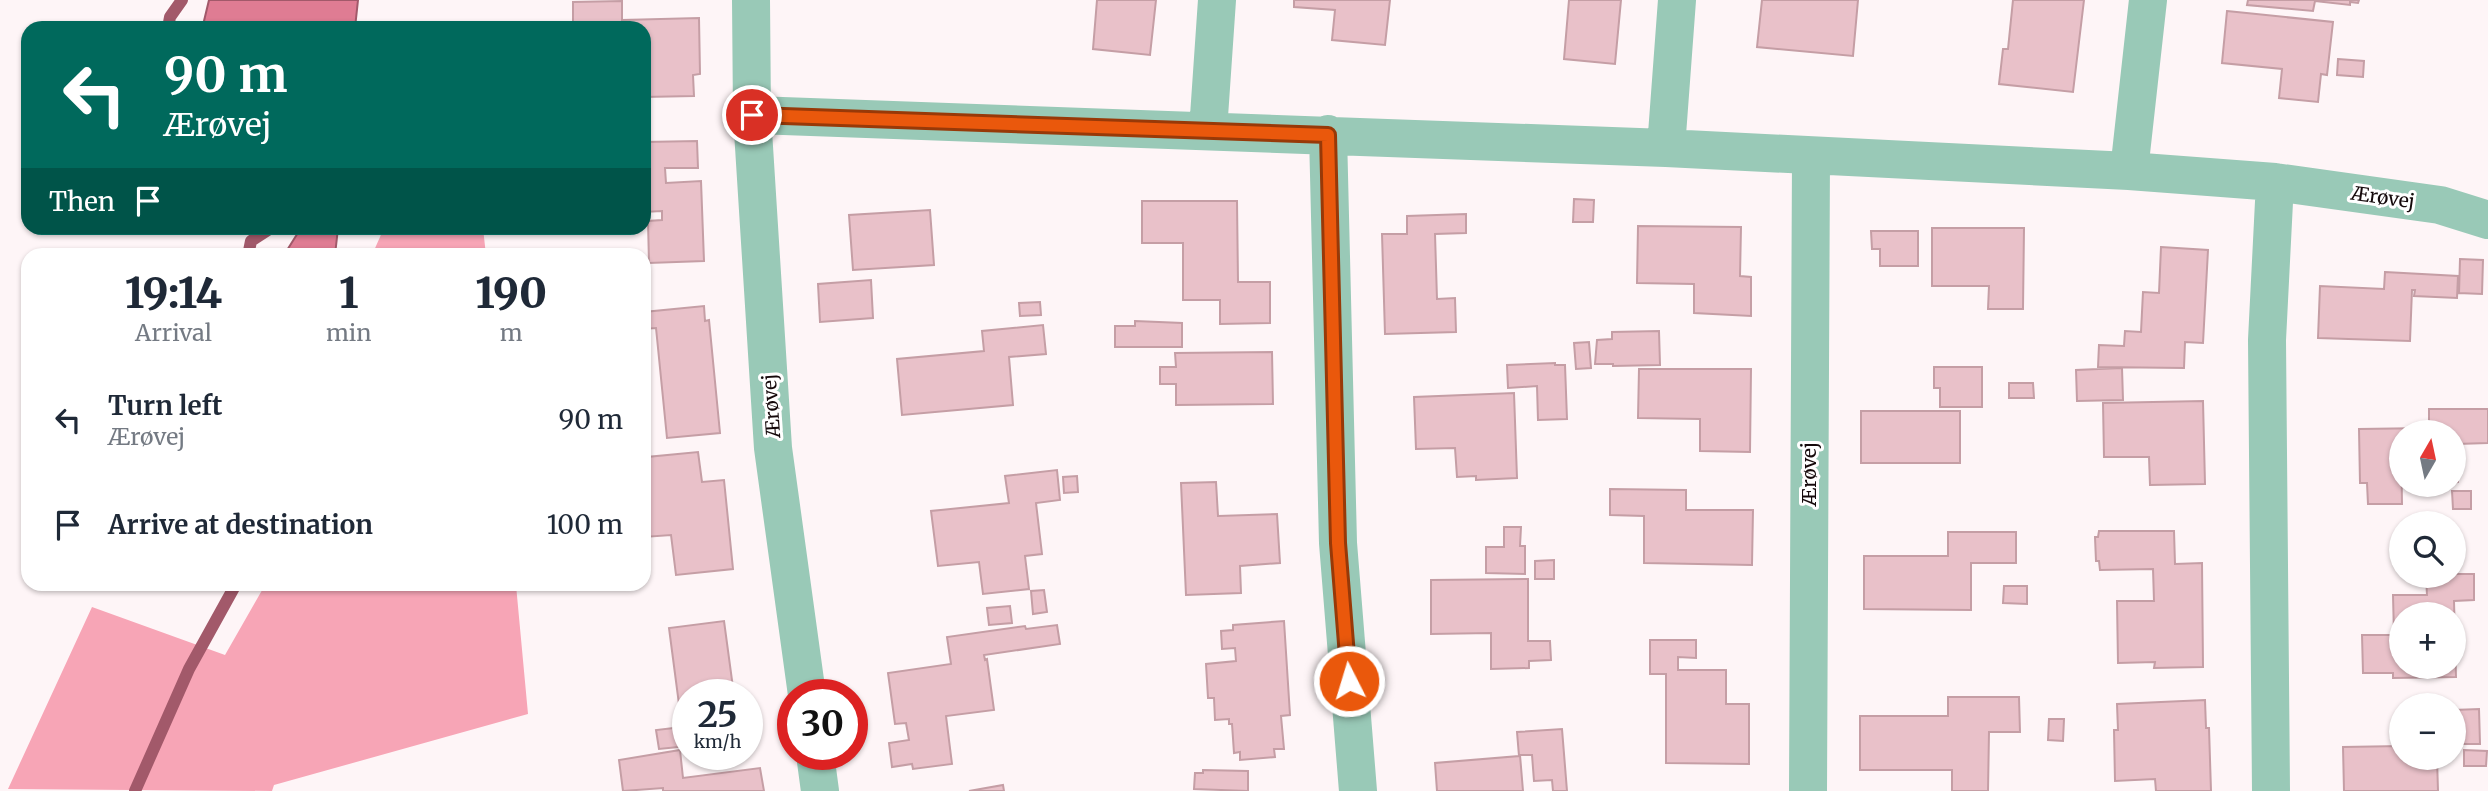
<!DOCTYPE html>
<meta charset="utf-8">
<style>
:root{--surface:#fff;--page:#f6f6f7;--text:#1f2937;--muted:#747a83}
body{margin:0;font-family:Merriweather,serif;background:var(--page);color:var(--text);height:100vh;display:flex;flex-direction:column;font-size:26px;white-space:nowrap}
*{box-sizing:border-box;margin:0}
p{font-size:23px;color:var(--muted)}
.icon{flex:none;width:38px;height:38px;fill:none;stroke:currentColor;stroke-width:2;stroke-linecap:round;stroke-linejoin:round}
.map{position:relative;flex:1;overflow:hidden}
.drawer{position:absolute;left:21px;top:248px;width:630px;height:343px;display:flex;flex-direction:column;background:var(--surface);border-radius:21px;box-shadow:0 2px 5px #0004}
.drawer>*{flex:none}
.hud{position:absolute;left:21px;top:21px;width:630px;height:214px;border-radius:21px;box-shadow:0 2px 5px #0004;background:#00695c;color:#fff;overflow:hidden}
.needle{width:46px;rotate:9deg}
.tools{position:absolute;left:2389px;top:420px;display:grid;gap:14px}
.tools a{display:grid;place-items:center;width:77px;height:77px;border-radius:50%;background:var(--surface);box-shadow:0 2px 5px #0004;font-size:35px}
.speed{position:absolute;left:672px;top:679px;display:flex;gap:14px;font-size:35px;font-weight:700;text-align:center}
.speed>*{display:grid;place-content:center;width:91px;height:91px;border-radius:50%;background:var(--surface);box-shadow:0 2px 5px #0004;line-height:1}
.speed small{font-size:18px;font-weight:400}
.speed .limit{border:10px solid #d22;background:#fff;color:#111}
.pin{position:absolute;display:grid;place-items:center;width:60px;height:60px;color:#fff;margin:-30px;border:4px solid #fff;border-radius:50%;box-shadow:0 2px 7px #0007}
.me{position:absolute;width:77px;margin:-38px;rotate:355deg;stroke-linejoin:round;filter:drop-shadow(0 0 5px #0008)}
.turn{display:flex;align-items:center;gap:24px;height:147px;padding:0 28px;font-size:32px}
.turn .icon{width:91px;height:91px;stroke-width:2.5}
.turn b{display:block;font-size:49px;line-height:60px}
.then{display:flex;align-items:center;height:66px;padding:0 28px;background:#0003;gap:14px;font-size:26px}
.eta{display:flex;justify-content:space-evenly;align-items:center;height:119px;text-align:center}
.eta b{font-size:42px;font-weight:800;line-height:49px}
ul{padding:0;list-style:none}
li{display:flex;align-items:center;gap:21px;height:105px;padding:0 28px}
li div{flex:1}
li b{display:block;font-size:26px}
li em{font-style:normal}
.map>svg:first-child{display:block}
</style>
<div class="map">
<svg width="2488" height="791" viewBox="0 0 2488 791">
<rect width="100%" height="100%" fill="#fef5f7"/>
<!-- forest -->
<path fill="#f7a5b6" d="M 384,228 L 483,228 L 486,255 L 372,255 Z
M 265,585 L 516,585 L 528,714 L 274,785 L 272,791 L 8,789 L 92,607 L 225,655 Z"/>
<!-- water -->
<path fill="#df7c93" stroke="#a2596a" stroke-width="2" d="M 209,0 L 358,0 L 355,28 L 212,28 L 204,21 Z
M 301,228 L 338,228 L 335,255 L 284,255 Z"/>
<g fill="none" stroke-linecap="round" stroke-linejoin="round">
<!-- stream -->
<path stroke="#a2596a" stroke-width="12" d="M 168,28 L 170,17 L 182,0
M 248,256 L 251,241 L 271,228
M 135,791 L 189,669 L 236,584"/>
</g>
<!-- building -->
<path fill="#e9c1c9" stroke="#c59ea5" stroke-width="2" fill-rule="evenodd" d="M 1097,0 L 1156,0 L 1150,55 L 1093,49 Z
M 1294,0 L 1390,0 L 1385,45 L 1332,40 L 1335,10 L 1294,7 Z
M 1569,0 L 1621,0 L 1615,64 L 1564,59 Z
M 1762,0 L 1858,0 L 1853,56 L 1757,47 Z
M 2013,0 L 2084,0 L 2073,92 L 1999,84 L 2003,49 L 2008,49 Z
M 2248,0 L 2359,0 L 2358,3 L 2350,2 L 2350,5 L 2315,1 L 2313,11 L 2247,5 Z
M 622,1 L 622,20 L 699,18 L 700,74 L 693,75 L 694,96 L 644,97 L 644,28 L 573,28 L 573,2 Z
M 2227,11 L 2333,22 L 2327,75 L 2321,74 L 2318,102 L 2279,98 L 2282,69 L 2222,63 Z
M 2338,59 L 2364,61 L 2363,77 L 2337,75 Z
M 697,141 L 698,168 L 665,168 L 666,183 L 701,181 L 704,261 L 649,263 L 648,221 L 662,220 L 662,211 L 644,212 L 644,142 Z
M 1574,199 L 1594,200 L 1593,222 L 1573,222 Z
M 1142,201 L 1237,201 L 1238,282 L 1270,282 L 1270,323 L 1220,324 L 1220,300 L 1183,300 L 1183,243 L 1142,243 Z
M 930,210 L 934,265 L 853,270 L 849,215 Z
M 1466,214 L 1466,233 L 1435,234 L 1437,299 L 1455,298 L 1456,332 L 1385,334 L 1382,234 L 1407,234 L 1407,216 Z
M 1638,226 L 1741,227 L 1740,276 L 1751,277 L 1751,316 L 1694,313 L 1694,284 L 1637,283 Z
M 1932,228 L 2024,228 L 2023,309 L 1988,309 L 1989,286 L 1932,286 Z
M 1871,231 L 1918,231 L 1918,266 L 1880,266 L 1880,249 L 1872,249 Z
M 2161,247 L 2208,250 L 2203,343 L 2185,342 L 2184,368 L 2098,367 L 2099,345 L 2124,346 L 2125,331 L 2141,332 L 2143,292 L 2159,293 Z
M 2460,259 L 2483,260 L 2482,294 L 2459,293 Z
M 2385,272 L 2458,276 L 2457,298 L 2414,296 L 2415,290 L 2412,290 L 2410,341 L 2318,338 L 2320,286 L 2384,289 Z
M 871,280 L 873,318 L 820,322 L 818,284 Z
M 1040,302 L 1041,315 L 1020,316 L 1019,303 Z
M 704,306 L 705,321 L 709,320 L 720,433 L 667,438 L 656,328 L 644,329 L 644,312 Z
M 1135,321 L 1182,323 L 1182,347 L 1115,347 L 1115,326 L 1135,326 Z
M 1043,325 L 1046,354 L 1009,357 L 1013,405 L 902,415 L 897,359 L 984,351 L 982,331 Z
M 1659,331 L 1660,365 L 1613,366 L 1613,364 L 1595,364 L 1597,340 L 1612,339 L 1612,332 Z
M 1589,342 L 1591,368 L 1576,369 L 1574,343 Z
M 1272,352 L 1273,404 L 1176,405 L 1176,384 L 1160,384 L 1160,367 L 1176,367 L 1175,353 Z
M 1555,363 L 1555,365 L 1565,365 L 1567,419 L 1538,420 L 1537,386 L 1508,388 L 1507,365 Z
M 1934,367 L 1982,367 L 1982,407 L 1940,407 L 1940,388 L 1934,388 Z
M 2122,368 L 2123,400 L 2077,401 L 2076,370 Z
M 1639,369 L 1751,369 L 1750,452 L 1700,451 L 1700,419 L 1638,418 Z
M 2009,383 L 2033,383 L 2034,398 L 2009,398 Z
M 1514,393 L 1517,478 L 1476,480 L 1476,476 L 1457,477 L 1455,448 L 1416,449 L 1414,397 Z
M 2203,401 L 2205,484 L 2150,485 L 2149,457 L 2104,457 L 2103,403 Z
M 2429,409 L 2488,409 L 2488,443 L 2457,444 L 2458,482 L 2454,483 L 2454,432 L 2401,432 L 2402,504 L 2368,504 L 2367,483 L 2360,483 L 2359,429 L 2429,428 Z
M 1861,411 L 1960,411 L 1960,463 L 1861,463 Z
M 698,452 L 702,482 L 724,480 L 733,569 L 676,575 L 671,535 L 644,537 L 644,488 L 649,487 L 647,457 Z
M 1057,470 L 1060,500 L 1036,503 L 1042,554 L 1025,556 L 1029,589 L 983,594 L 979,562 L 938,566 L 931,511 L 1009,503 L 1005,476 Z
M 1077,476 L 1078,492 L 1064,493 L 1063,477 Z
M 1216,482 L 1218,516 L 1277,514 L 1280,563 L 1240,566 L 1241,593 L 1186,595 L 1181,483 Z
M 1610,489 L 1686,490 L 1686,510 L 1753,510 L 1752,565 L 1644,563 L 1644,516 L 1610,515 Z
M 2452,491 L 2471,491 L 2471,509 L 2453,509 Z
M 1504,527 L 1521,527 L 1520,546 L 1525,546 L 1525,574 L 1486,573 L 1486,547 L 1504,547 Z
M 2099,531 L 2174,531 L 2175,564 L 2202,563 L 2203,667 L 2154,668 L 2155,662 L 2118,663 L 2117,601 L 2154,601 L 2153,569 L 2100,570 L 2099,561 L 2096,561 L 2095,537 L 2098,537 Z
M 1948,532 L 2016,532 L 2016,563 L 1971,563 L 1971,610 L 1864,609 L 1864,556 L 1948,556 Z
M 1554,560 L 1554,579 L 1535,579 L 1535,561 Z
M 2454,574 L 2474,574 L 2474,600 L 2454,601 L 2456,677 L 2393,678 L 2393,673 L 2363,673 L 2362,635 L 2394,635 L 2393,595 L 2427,595 L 2426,576 L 2454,576 ZM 2401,614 L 2454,614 L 2454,667 L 2401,667 Z
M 1528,579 L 1528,641 L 1550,641 L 1551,660 L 1529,661 L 1529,668 L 1491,669 L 1491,633 L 1431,634 L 1431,580 Z
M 2004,586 L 2027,586 L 2027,604 L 2003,603 Z
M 1044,590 L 1047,612 L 1033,614 L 1031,591 Z
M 1010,606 L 1012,623 L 989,625 L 987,608 Z
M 724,621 L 734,695 L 688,695 L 688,746 L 659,749 L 656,730 L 682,727 L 669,628 Z
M 1284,621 L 1290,715 L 1281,716 L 1284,749 L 1274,749 L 1275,757 L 1240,760 L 1240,752 L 1234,753 L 1232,724 L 1229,724 L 1229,719 L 1215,720 L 1214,698 L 1208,698 L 1206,664 L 1236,661 L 1235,648 L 1222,649 L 1221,631 L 1233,630 L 1233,625 Z
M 1057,625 L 1060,644 L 984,655 L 985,660 L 987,659 L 994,710 L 946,716 L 952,764 L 913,769 L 912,764 L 892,767 L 889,743 L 909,740 L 906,723 L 895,724 L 888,673 L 951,664 L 947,637 L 1025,626 L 1026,629 Z
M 1650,640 L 1696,640 L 1696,658 L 1678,657 L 1678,670 L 1726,670 L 1726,704 L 1749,704 L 1749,764 L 1666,763 L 1666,674 L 1650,674 Z
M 1948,697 L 2019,697 L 2020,732 L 1989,732 L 1988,791 L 1952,791 L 1952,770 L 1860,770 L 1860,716 L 1948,716 Z
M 2205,700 L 2206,728 L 2209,728 L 2211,791 L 2156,791 L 2155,779 L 2115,781 L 2114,730 L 2118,730 L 2117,704 Z
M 2479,709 L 2480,744 L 2454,744 L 2454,710 Z
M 2049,719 L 2064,719 L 2063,741 L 2048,740 Z
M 1562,729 L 1567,791 L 1553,791 L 1552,780 L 1534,781 L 1532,755 L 1520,755 L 1523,791 L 1437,791 L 1435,763 L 1519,756 L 1517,732 Z
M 2401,746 L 2401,758 L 2437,758 L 2438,791 L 2344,791 L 2343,747 Z
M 680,750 L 683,778 L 760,768 L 764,791 L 663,791 L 663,788 L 623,791 L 619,760 Z
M 2464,750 L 2487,751 L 2486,766 L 2464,766 Z
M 1203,770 L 1248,771 L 1248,791 L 1194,789 L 1195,773 L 1203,773 Z
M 1003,785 L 1004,791 L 969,791 Z"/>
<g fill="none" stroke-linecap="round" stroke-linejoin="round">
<!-- minor -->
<path stroke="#99c9b7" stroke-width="38" d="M 751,0 L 752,115 L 773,448 L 807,695
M 752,115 L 1666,148 L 2129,171 L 2275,182 L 2440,205 L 2488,220
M 1208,131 L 1217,0
M 1328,134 L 1338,543 L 1358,791
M 1666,148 L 1677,0
M 2129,171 L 2148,0
M 815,754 L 820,791
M 1808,791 L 1811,157
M 2271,791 L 2267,340 L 2275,182"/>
</g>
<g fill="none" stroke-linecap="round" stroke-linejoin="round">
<!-- route casing -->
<g stroke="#983908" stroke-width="18">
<path id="route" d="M 752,115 L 1328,135 L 1338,543 L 1349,681"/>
</g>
<!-- route -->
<use href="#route" stroke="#ea580c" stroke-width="12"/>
</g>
<g text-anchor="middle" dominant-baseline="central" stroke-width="6" stroke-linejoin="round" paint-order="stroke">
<!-- street labels -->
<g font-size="19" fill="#14080a" stroke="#fff">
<text transform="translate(2383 197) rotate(8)">Ærøvej</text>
<text transform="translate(771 406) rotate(-94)">Ærøvej</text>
<text transform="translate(1809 474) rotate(-90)">Ærøvej</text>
</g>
</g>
</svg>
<div class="tools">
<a><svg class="needle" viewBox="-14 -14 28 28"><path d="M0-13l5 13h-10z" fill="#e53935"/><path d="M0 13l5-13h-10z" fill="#747a83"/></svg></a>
<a><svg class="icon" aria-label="search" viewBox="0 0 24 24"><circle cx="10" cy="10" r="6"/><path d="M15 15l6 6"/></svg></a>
<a>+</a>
<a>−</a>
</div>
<div class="speed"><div>25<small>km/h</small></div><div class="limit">30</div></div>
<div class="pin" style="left:752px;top:115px;background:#d93025"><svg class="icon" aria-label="arrive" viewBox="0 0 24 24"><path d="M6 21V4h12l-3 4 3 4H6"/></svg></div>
<svg class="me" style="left:1349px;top:681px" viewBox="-20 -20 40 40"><circle r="17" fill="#ea580c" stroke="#fff" stroke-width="3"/><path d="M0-11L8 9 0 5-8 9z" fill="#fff"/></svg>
<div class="hud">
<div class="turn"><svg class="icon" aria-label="left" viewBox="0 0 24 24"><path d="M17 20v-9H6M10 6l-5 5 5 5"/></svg><div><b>90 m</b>Ærøvej</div></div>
<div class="then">Then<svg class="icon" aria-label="arrive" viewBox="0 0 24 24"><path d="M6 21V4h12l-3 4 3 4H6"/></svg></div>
</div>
<section class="drawer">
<div class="eta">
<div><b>19:14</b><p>Arrival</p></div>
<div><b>1</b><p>min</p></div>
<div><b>190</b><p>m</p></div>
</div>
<ul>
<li><svg class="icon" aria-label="left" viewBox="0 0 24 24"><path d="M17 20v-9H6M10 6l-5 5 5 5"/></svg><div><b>Turn left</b><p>Ærøvej</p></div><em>90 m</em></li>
<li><svg class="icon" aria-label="arrive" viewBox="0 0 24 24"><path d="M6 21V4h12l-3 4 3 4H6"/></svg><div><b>Arrive at destination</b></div><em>100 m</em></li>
</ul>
</section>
</div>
